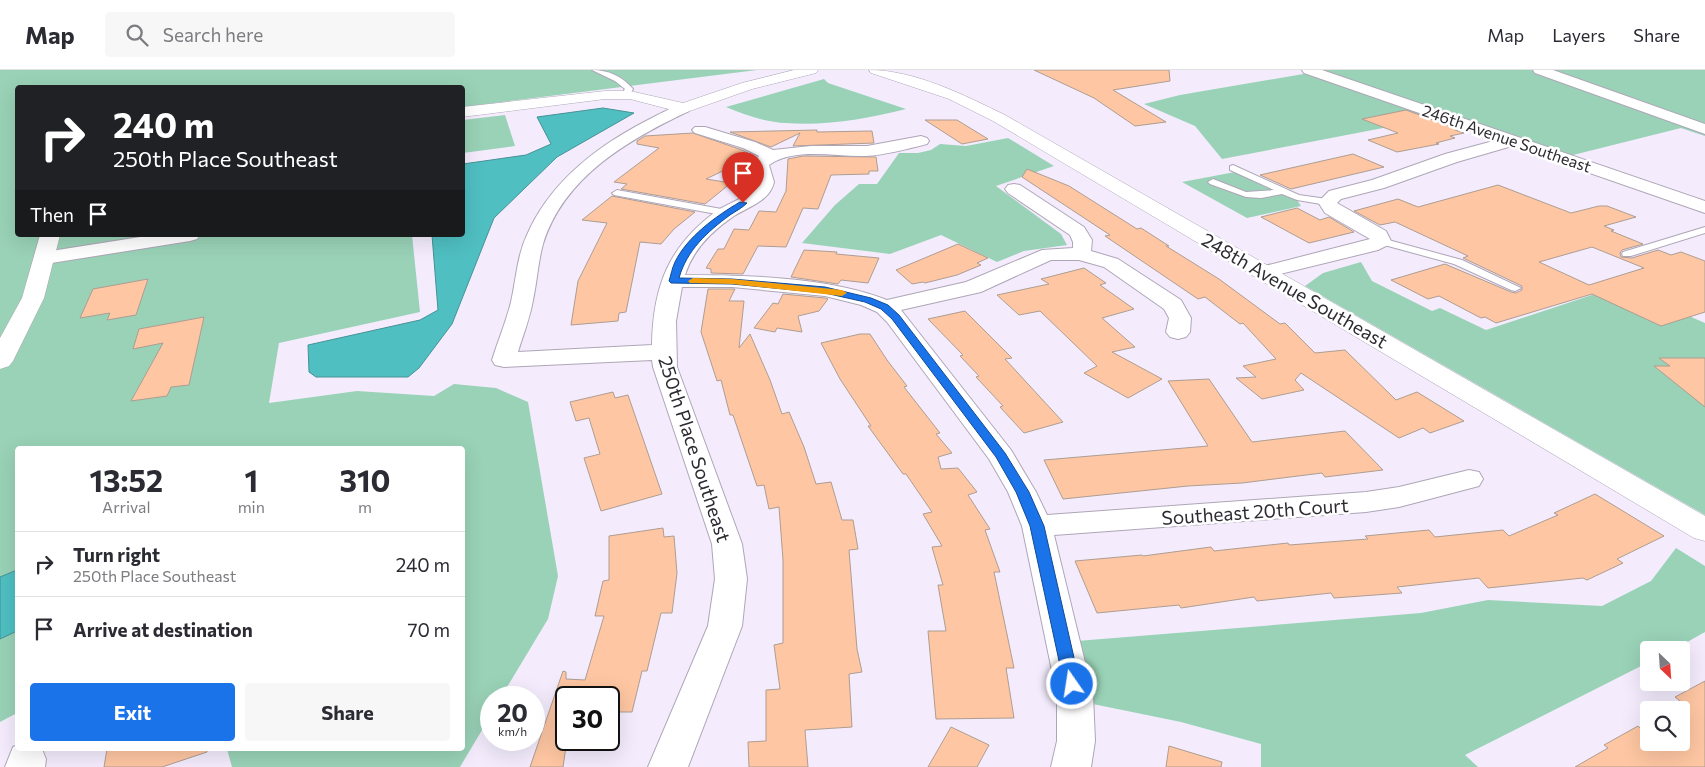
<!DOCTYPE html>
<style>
:root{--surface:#fff;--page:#f7f7f7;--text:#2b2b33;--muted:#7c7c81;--line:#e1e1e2;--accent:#1a73e8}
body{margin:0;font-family:Commissioner,sans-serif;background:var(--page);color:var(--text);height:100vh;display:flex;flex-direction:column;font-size:19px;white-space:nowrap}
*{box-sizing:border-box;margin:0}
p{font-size:16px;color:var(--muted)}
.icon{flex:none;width:28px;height:28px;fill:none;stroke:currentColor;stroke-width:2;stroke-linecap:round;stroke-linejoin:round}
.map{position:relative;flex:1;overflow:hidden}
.sheet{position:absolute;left:15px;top:376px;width:450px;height:305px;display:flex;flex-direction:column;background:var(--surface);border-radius:5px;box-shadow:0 5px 20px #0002}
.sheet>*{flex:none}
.banner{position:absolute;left:15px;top:15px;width:450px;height:152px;border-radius:5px;box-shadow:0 5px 20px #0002;background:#202124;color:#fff;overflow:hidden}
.needle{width:32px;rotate:155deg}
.buttons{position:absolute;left:1640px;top:571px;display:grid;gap:10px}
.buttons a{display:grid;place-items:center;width:50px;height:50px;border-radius:5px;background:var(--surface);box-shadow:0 5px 20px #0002;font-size:25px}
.speed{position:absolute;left:480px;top:616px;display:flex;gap:10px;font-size:25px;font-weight:700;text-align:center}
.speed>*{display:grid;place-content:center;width:65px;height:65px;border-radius:50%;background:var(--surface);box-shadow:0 5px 20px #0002;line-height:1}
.speed small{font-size:12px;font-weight:400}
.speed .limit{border:2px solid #111;border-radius:8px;background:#fff;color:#111}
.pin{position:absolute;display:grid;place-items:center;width:42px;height:42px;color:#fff;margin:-51px -21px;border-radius:50% 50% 50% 0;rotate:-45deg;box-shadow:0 0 5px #0007}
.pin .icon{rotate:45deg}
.me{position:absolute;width:55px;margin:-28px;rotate:347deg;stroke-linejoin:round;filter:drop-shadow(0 0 4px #0008)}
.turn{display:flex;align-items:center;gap:18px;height:105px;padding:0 15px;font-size:22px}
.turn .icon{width:65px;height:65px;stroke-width:2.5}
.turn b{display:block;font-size:35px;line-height:42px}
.then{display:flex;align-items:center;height:48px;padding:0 15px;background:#0003;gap:10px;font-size:19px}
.eta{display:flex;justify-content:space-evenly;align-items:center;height:85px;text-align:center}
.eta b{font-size:30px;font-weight:700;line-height:35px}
.action{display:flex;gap:10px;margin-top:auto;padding:10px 15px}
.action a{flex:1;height:58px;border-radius:5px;background:var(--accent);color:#fff;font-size:20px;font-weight:700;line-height:58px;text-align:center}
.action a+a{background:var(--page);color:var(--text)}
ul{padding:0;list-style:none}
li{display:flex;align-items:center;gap:15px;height:65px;padding:0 15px;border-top:1px solid var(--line)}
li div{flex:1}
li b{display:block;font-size:19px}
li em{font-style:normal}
header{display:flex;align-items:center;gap:30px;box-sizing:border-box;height:70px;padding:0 25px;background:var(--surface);border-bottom:1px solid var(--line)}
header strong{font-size:24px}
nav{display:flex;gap:28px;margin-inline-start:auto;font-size:18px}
.search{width:350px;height:45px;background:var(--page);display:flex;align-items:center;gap:12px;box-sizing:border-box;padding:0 18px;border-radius:5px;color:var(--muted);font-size:19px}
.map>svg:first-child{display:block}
</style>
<header>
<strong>Map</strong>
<div class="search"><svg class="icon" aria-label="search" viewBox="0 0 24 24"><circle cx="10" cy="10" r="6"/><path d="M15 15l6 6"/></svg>Search here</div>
<nav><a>Map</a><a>Layers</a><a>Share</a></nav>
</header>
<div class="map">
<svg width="1705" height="697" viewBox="0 0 1705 697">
<rect width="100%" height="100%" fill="#f4ecfd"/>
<!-- green -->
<path fill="#99d2b7" d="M 0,0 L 757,0 L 463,37 L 462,18 L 18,18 L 18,165 L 412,165 L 420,242 L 279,273 L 269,333 L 357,321 L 434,326 L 454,314 L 496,318 L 528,332 L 558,506 L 548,549 L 501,627 L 491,628 L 491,645 L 460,697 L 232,697 L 227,679 L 462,679 L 462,379 L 18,379 L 17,643 L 0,652 Z
M 1320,0 L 1705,0 L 1705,66 L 1681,58 L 1569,86 Z
M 1309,3 L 1435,48 L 1222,89 L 1195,56 L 1144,34 L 1180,25 Z
M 824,9 L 828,13 L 906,39 C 867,49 826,56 786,53 C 765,52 745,45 726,37 Z
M 505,45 L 515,76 L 463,83 L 463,50 Z
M 1008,68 L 1054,96 L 996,116 L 1061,164 L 1067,175 L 1024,181 L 997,192 L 941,165 L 890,184 L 802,173 L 835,135 L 859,114 L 877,114 L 899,83 L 918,83 L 931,80 L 940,74 L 966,76 Z
M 1235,102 L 1265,117 L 1295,127 L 1301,136 L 1247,148 L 1182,112 Z
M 1361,192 L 1372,211 L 1432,241 L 1440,238 L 1486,260 L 1619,216 L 1705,253 L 1705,445 L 1305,216 L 1323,203 Z
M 1676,478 L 1705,496 L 1705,562 L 1673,580 L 1649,580 L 1649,592 L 1465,685 L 1478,697 L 1261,697 L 1261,674 L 1181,652 L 1088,633 L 1077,571 L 1421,543 L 1488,530 L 1602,536 L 1651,511 Z"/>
<!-- water -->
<path fill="#4fbfc2" stroke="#459296" d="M 603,38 L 634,43 L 557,87 L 494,148 L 452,254 L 419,298 L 408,307 L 316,307 L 309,302 L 308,275 L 420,250 L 438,240 L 432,165 L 462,165 L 463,94 L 526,85 L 551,74 L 537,47 Z
M 17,500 L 17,561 L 0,569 L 0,507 Z"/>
<!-- building -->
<path fill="#fec6a2" stroke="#ae9d92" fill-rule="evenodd" d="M 1034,0 L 1169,0 L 1170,11 L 1113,20 L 1166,52 L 1135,56 L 1094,28 Z
M 1406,40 L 1458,59 L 1455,60 L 1464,63 L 1450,66 L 1455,68 L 1436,73 L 1439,74 L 1397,82 L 1368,70 L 1398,63 L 1362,49 Z
M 925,50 L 957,50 L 988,69 L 962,74 Z
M 817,60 L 817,62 L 872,61 L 874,73 L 793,76 L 800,63 L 771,77 L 730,62 Z
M 693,63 L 742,80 L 754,86 L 706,109 L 731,113 L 705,134 L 621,119 L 627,114 L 614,112 L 659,78 L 637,74 L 637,71 L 645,66 Z
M 1353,84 L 1384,97 L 1291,119 L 1260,105 Z
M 803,86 L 876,87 L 878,101 L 869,101 L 869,104 L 831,105 L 818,139 L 803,138 L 786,177 L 758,176 L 743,204 L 711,203 L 711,199 L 706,198 L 718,179 L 724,179 L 734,159 L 749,160 L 759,141 L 776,142 L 786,121 L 788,89 Z
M 1027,99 L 1069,116 L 1137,159 L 1141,158 L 1169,176 L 1166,176 L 1219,209 L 1280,254 L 1285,253 L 1315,283 L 1345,280 L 1396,330 L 1417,322 L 1464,351 L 1430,363 L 1423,358 L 1399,368 L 1301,303 L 1295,310 L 1304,320 L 1262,329 L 1236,308 L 1256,307 L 1243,296 L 1276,289 L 1243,253 L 1240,254 L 1205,227 L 1198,229 L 1105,166 L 1110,165 L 1022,107 Z
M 1498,115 L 1571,143 L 1599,136 L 1607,136 L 1636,147 L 1604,156 L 1614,160 L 1611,161 L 1643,174 L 1622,180 L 1620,183 L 1621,187 L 1632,188 L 1658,180 L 1671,185 L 1681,182 L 1705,191 L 1705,242 L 1661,256 L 1592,224 L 1496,253 L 1485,247 L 1481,248 L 1439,226 L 1428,229 L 1391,210 L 1445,194 L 1511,222 L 1516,223 L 1522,220 L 1522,216 L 1463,188 L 1468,186 L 1395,152 L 1380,155 L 1354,141 L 1398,129 L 1418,137 ZM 1592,177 L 1644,198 L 1589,215 L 1539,192 Z
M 612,126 L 695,142 L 674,159 L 661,174 L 640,172 L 626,242 L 619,243 L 618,251 L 571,255 L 578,211 L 607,153 L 582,150 Z
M 1297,138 L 1320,150 L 1329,147 L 1354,162 L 1309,173 L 1261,147 Z
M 958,174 L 988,188 L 977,193 L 981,195 L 957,205 L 925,213 L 923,212 L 912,214 L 896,200 Z
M 804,180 L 837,182 L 836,184 L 879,188 L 868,213 L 841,210 L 838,214 L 791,207 Z
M 1084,198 L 1106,213 L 1100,215 L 1134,239 L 1102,248 L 1135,277 L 1112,282 L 1162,309 L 1128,328 L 1084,303 L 1097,296 L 1040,241 L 1019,245 L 997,225 L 1049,214 L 1041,209 Z
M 148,209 L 136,245 L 107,250 L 110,243 L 80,248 L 93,219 Z
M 708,219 L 735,219 L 729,231 L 744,231 L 739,278 L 750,264 L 770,310 L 782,344 L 789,342 L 804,377 L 816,414 L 831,412 L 842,450 L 853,450 L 858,479 L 849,480 L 857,579 L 862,602 L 849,604 L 852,657 L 805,660 L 808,697 L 749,697 L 748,672 L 766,671 L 766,620 L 780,619 L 774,575 L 783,573 L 783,490 L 779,437 L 769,439 L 764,415 L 757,416 L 733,345 L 730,345 L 721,310 L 717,311 L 701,262 Z
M 783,224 L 825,228 L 828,229 L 819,241 L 798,246 L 802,262 L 777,258 L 775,262 L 754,258 L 773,233 L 778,234 Z
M 965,241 L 1012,288 L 1005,289 L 1063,352 L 1024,363 L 1000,337 L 1003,336 L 976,307 L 979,306 L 960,286 L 963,285 L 928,249 Z
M 204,247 L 189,315 L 171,317 L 167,326 L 131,331 L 163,273 L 133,279 L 139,259 Z
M 860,264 L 870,264 L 887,290 L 907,316 L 904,317 L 940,363 L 936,364 L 952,383 L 938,387 L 941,399 L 958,398 L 977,422 L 968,425 L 990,459 L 985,460 L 1000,502 L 994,502 L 1014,598 L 1006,598 L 1014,648 L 936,649 L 928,561 L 946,561 L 938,515 L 943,515 L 932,477 L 942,476 L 923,444 L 932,442 L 906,404 L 903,404 L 868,356 L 871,356 L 840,309 L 821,273 Z
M 1659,288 L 1705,288 L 1705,337 L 1654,296 L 1670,296 Z
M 1209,309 L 1252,372 L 1345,361 L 1383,400 L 1325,407 L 1322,403 L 1242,413 L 1188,416 L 1063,429 L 1044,390 L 1208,376 L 1168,311 Z
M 613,322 L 615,328 L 628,325 L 662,424 L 601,441 L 584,388 L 600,384 L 589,348 L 576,351 L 570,332 Z
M 1595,424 L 1664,466 L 1617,489 L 1623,493 L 1587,510 L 1583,508 L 1488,518 L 1479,508 L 1397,517 L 1402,523 L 1334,528 L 1331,523 L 1257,531 L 1254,527 L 1181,538 L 1179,535 L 1097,543 L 1075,491 L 1142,485 L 1143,486 L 1211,477 L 1214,481 L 1288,473 L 1289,475 L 1368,469 L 1365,466 L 1429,460 L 1435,467 L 1503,460 L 1509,466 L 1558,445 L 1554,443 Z
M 663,458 L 664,467 L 674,466 L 677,503 L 672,543 L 661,543 L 647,601 L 642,601 L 632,642 L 609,642 L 609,628 L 566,628 L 566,677 L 563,697 L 530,697 L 563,601 L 566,602 L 566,609 L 585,610 L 604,546 L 595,546 L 603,511 L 609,510 L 609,466 Z
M 1705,611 L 1705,697 L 1575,697 L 1608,678 L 1604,675 L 1638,656 L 1641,659 L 1649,654 L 1649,672 L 1681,672 L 1681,640 L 1675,640 L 1685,635 L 1675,627 Z
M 951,657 L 989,675 L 977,697 L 928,697 Z
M 1169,676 L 1222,692 L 1221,697 L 1166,697 Z
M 107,679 L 206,679 L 207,682 L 162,697 L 104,697 Z"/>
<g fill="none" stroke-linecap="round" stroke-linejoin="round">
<!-- service casing -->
<g stroke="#aea6b7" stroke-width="2">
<path id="service" d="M 592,0 C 608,0 622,6 633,19 L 628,27 L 622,27 L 621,25 L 625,19 L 615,11 Z
M 1233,95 L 1299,125 L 1327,129 L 1332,132 L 1327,135 L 1297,130 L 1282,124 L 1261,128 L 1246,127 L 1210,114 L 1208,112 L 1213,109 L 1246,122 L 1274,120 L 1230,100 L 1230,96 Z
M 617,120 L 727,140 L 732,143 L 727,146 L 614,125 L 612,123 Z
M 1705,157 L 1705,163 L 1631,186 L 1623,186 L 1622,184 L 1623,182 Z
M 1381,168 L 1462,190 L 1521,218 L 1515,221 L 1511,220 L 1454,194 L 1377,173 L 1376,171 Z"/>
</g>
<!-- minor casing -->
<g stroke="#aea6b7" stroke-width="2">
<path id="minor" d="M 1302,0 L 1322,0 L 1705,131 L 1705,143 L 1512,76 L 1457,92 L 1384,118 L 1341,129 L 1337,133 L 1386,161 L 1391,171 L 1388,175 L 1378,180 L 1264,208 L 1257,206 L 1254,202 L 1257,198 L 1370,169 L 1325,143 L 1318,132 L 1329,121 L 1372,110 L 1445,84 L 1497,70 L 1304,3 Z
M 1533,0 L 1553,0 L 1705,54 L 1705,64 L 1535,3 Z
M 684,34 L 689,35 L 691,38 L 689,41 C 630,69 564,106 543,174 C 538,192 537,212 533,230 C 530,248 523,265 518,282 L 652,275 C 653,216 669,175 718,140 C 731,132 747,128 756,115 L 752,93 L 759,86 L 743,78 L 695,63 L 692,60 L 695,57 L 705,57 L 755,72 L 773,80 L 811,76 L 867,76 L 921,66 L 927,68 L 929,71 L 927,74 C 907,79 886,85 865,86 C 835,87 795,77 769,95 L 774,112 C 770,131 748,137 734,146 C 712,161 693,179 685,205 C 746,205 830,207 887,230 L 966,212 L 1042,180 L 1073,178 L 1073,172 L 1070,165 L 1008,123 L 1005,119 L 1008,115 L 1014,114 L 1020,115 L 1084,157 L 1092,170 L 1091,181 L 1118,189 L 1181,230 L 1191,248 L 1190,262 L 1186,267 L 1178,269 L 1170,267 L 1166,262 L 1169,248 L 1164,239 L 1104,197 L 1079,190 L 1051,190 L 981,222 L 901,240 L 1011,380 L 1036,422 L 1047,445 L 1366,422 L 1399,417 L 1469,400 L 1479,402 L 1483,409 L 1479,416 L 1399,437 L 1366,442 L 1054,465 L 1093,625 L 1095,671 L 1091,697 L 1051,697 L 1057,671 L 1057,625 L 1022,456 L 1008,422 L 989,389 L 887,252 L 877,242 L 861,235 L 825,226 L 732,217 L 682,217 L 676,251 L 677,297 L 742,474 L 747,509 L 742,556 L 688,697 L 648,697 L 708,556 L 715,509 L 712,474 L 653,297 L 652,290 L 504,297 L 495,295 L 492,290 C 498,271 506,252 511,232 C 516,210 517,186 527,165 C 550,112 596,77 646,51 C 658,45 671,37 684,34 Z
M 153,165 L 200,165 L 197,169 L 190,171 L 45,194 L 38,192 L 35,188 L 38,184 L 45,182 Z
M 18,675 L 18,679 L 42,679 L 46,689 L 45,697 L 5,697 L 13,677 Z"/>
</g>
<!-- tertiary casing -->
<g stroke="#aea6b7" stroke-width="1">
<path id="tertiary" d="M 794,0 L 818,0 L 816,3 L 752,19 L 684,43 L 630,29 L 605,29 L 462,47 L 462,37 L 605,21 L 630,21 L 683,33 L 742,13 Z
M 869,0 C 915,0 964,25 1005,45 L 1705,446 L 1705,471 L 1694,468 L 993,51 L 949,29 L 871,3 Z
M 40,165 L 60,165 L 44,228 L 13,291 L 9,296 L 0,299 L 0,268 L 22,228 Z"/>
</g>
<!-- service -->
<use href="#service" fill="#fff" fill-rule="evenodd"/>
<!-- minor -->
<use href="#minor" fill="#fff" fill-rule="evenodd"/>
<!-- tertiary -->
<use href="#tertiary" fill="#fff" fill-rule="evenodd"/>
</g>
<!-- route -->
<path fill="#1a73e8" stroke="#114b97" d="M 740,132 L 747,133 C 742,138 736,141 730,145 C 707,162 687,180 679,208 L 732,209 L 825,217 L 871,228 L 888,235 L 899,245 L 1005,383 L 1029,422 L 1044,456 L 1080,614 L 1078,619 L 1072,620 L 1067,619 L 1064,614 L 1030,456 L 1016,422 L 996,387 L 892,249 L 881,239 L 865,232 L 825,223 L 732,214 L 671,213 L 669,211 C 671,205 672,198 675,192 C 687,167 716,146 740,132 Z"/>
<!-- slow -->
<path fill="#f59e0b" d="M 693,208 L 732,209 L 842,220 L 847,223 L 842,226 L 732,214 L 690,213 L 688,211 Z"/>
<g text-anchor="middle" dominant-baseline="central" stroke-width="5" stroke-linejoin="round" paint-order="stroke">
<!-- far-street labels -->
<g font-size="16" fill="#2d2a31" stroke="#fff">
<text transform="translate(1507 68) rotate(19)">246th Avenue Southeast</text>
</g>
<!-- street labels -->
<g font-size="19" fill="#2d2a31" stroke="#fff">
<text transform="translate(1295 220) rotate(30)">248th Avenue Southeast</text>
<text transform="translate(695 379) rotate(72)">250th Place Southeast</text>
<text transform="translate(1255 441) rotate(-4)">Southeast 20th Court</text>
</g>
</g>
</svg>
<div class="buttons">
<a><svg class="needle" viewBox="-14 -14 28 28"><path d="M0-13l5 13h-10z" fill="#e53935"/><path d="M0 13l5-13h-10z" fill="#7c7c81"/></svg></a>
<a><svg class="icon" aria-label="search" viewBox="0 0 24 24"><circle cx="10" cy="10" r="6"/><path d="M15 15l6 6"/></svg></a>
</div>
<div class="speed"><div>20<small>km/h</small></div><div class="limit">30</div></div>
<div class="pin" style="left:743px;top:133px;background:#d93025"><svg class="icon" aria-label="arrive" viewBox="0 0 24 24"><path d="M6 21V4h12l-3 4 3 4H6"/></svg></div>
<svg class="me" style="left:1072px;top:614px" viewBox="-20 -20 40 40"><circle r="17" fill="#1a73e8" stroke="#fff" stroke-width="3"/><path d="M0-11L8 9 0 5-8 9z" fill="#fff"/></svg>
<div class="banner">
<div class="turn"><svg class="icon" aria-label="right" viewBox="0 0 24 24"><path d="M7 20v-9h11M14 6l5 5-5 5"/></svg><div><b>240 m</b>250th Place Southeast</div></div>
<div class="then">Then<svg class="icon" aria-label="arrive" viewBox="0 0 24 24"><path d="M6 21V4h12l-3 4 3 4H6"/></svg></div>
</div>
<section class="sheet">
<div class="eta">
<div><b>13:52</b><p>Arrival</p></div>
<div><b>1</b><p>min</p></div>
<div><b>310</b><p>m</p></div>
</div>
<ul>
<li><svg class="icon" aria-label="right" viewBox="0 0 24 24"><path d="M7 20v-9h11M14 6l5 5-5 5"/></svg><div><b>Turn right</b><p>250th Place Southeast</p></div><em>240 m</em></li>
<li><svg class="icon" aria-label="arrive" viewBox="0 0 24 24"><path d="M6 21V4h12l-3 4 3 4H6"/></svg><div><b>Arrive at destination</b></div><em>70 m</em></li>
</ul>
<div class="action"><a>Exit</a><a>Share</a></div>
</section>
</div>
